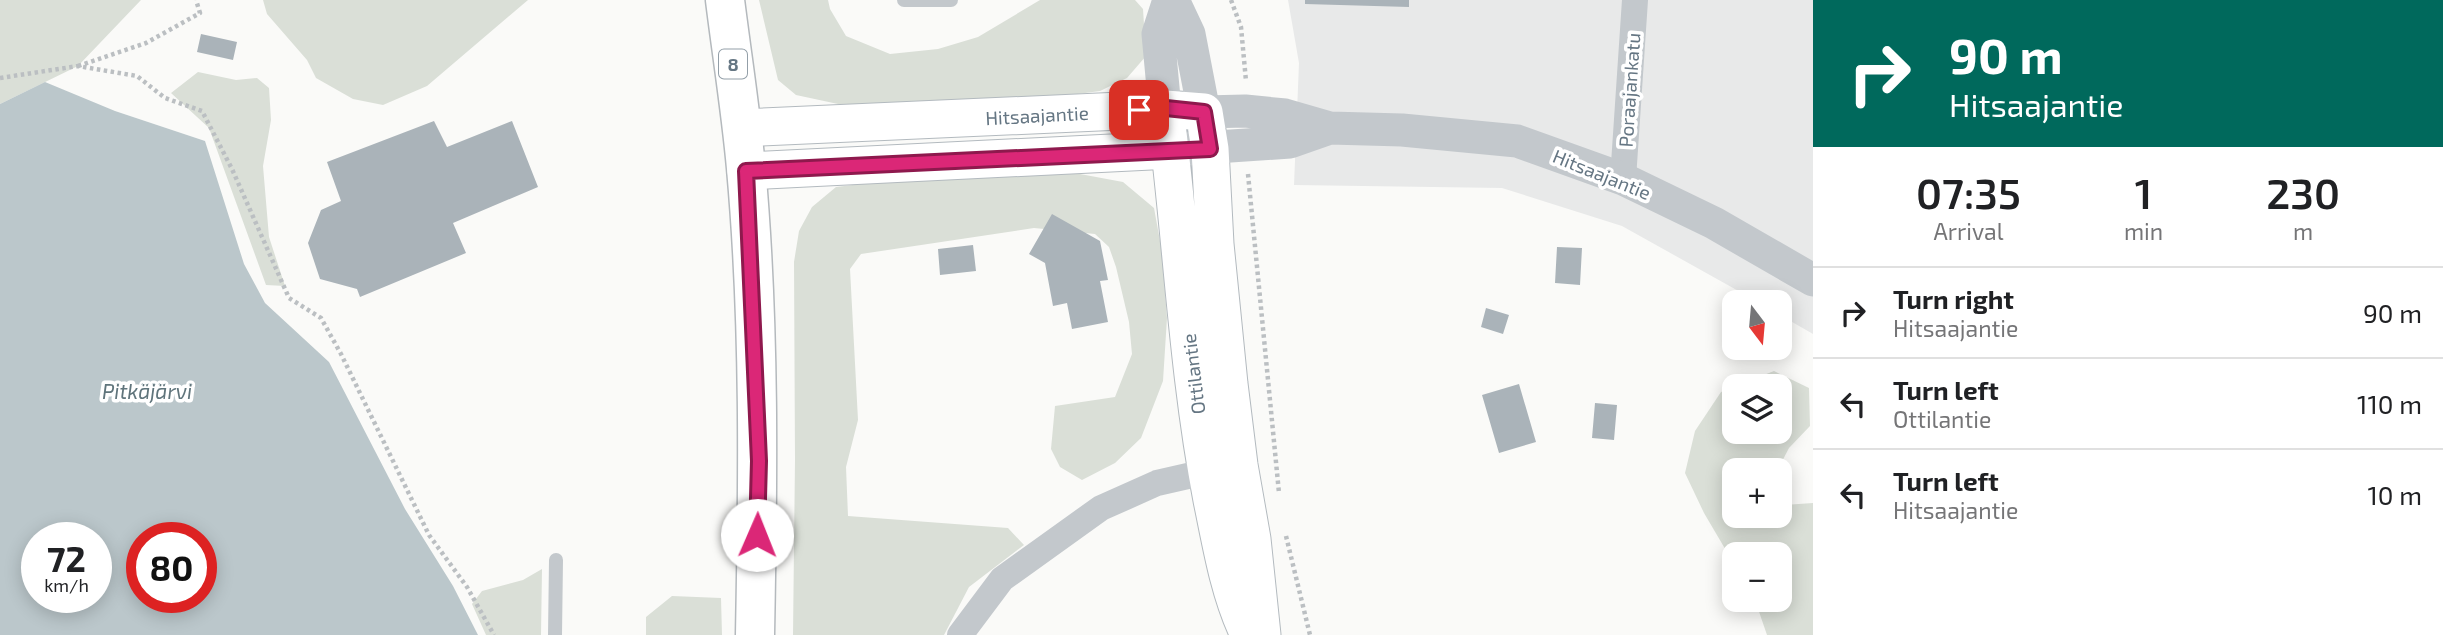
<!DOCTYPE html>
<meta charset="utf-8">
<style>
:root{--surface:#fff;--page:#f2f2f2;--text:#202124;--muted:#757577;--line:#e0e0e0}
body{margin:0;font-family:"Exo 2",sans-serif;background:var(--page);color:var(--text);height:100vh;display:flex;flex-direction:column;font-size:26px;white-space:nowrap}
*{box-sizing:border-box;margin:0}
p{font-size:23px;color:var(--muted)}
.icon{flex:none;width:38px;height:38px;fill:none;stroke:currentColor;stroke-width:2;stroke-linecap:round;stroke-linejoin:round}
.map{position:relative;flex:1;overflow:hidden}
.sheet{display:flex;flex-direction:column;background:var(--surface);width:630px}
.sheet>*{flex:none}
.banner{background:#00695c;color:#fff;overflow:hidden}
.needle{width:46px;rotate:164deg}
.tools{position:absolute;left:1722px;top:290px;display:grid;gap:14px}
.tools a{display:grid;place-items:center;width:70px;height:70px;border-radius:14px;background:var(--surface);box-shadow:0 4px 18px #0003;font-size:35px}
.speed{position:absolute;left:21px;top:522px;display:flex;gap:14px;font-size:35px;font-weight:700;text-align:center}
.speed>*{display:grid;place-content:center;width:91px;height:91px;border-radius:50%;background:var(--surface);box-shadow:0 4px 18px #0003;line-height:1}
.speed small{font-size:18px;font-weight:400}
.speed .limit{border:10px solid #d22;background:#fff;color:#111}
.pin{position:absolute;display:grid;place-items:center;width:60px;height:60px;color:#fff;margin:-30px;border-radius:14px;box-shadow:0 4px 10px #0006}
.me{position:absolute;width:77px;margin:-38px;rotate:1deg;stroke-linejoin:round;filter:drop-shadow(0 0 5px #0008)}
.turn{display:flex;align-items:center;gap:24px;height:147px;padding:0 21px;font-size:32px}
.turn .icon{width:91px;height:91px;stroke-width:2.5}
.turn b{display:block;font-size:49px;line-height:60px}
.eta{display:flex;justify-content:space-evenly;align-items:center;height:119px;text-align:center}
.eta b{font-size:42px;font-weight:600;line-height:49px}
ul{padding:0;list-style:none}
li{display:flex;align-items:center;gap:21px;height:91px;padding:0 21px;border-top:2px solid var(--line)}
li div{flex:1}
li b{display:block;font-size:26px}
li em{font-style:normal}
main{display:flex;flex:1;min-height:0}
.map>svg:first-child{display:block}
</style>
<main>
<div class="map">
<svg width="1813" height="635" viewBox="0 0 1813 635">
<rect width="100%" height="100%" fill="#fafaf8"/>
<!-- built -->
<path fill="#e8e9e9" d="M 1288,0 L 1813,0 L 1813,334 L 1780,315 L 1780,303 L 1760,303 L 1622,226 L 1502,188 L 1294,185 L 1299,63 Z"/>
<!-- green -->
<path fill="#dadfd7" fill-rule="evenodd" d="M 0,0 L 141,0 L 78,66 L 0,104 Z
M 263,0 L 528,0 L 427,86 L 383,105 L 353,99 L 316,78 L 307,60 L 267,14 Z
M 759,0 L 828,0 L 830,9 L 846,36 L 890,54 L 938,49 L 978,37 L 1040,0 L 1135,0 L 1143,9 L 1146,56 L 1127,78 L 1100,91 L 1063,96 L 852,107 L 796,95 L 778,80 Z
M 198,72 L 236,80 L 257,78 L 269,88 L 271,120 L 263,166 L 269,237 L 285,286 L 266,285 L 209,128 L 171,93 Z
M 997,173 L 1080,174 L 1123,182 L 1154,208 L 1162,252 L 1167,318 L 1163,381 L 1141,438 L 1115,463 L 1082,480 L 1060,467 L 1051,449 L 1055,406 L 1115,397 L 1132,354 L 1129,322 L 1116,267 L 1109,247 L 1095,234 L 1034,228 L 861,254 L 850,269 L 858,420 L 846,467 L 848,516 L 1008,528 L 1024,545 L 969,587 L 944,635 L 793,635 L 795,460 L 794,262 L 799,231 L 812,207 L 836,187 L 894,180 Z
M 1774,371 L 1809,388 L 1810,426 L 1789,448 L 1777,471 L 1734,471 L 1734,516 L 1780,516 L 1780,499 L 1784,505 L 1813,503 L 1813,635 L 1767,635 L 1755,600 L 1780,600 L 1780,555 L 1734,555 L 1734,564 L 1704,513 L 1685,473 L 1695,431 L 1721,392 ZM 1734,387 L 1780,387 L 1780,432 L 1734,432 Z
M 542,569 L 541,635 L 486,635 L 472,604 L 482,591 L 523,580 Z
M 672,596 L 721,598 L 722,635 L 646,635 L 646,617 Z"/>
<!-- water -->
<path fill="#bbc7cb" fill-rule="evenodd" d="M 45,82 L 115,111 L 205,141 L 244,264 L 265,303 L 329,362 L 405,509 L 453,586 L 478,635 L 0,635 L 0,104 ZM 37,537 L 96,537 L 96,597 L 37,597 ZM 142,537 L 201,537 L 201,597 L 142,597 Z"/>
<!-- building -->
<path fill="#aab3b9" d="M 1305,0 L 1409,0 L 1409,7 L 1305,4 Z
M 201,34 L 237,42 L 233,60 L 197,52 Z
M 434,121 L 447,147 L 512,121 L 538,187 L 453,223 L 466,253 L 360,297 L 357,289 L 320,279 L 308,243 L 321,210 L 341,201 L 327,162 Z
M 1052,214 L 1100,241 L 1108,280 L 1100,281 L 1108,322 L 1072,329 L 1067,303 L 1053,306 L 1045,263 L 1029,254 Z
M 973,245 L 976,271 L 940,275 L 938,249 Z
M 1557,247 L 1582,248 L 1580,285 L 1555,283 Z
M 1486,308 L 1509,315 L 1503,334 L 1481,327 Z
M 1519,384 L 1536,442 L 1499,453 L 1482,395 Z
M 1595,403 L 1617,405 L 1614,440 L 1592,438 Z"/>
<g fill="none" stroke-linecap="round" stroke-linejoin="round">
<!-- secondary casing -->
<g stroke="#b3babf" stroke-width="39">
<path id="secondary" d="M 1165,109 C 1182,239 1187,371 1212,500 C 1221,543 1228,588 1246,628
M 742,128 L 1165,109 L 1204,112 L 1210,149 L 1215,244 L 1229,384 L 1239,465 L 1252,539 L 1262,635
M 746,171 L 1171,150"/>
</g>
<!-- trunk casing -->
<g stroke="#b4b9bd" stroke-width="41">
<path id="trunk" d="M 725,0 C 732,56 741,112 746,168 C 760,323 758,480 755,635"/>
</g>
<!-- path -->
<path stroke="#bbbfc2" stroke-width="4.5" stroke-dasharray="3.5 3.5" stroke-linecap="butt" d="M 1231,0 L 1241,27 L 1246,81
M 78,66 L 146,43 L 200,13 L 196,0
M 0,78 L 78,66 L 137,76 L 165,98 L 202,111 L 232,169 L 289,298 L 321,318 L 341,354 L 429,535 L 467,587 L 494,635
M 1248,174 L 1279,493
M 1286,536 L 1310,635"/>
<!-- service -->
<path stroke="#c3c8cc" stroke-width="14" d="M 904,0 L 951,0
M 555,635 L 556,560"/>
<!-- minor -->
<path stroke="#c3c8cc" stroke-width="26" d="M 1623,179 L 1635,0
M 960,635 L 1002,579 L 1101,508 L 1157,483 L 1223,468"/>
<!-- tertiary -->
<path stroke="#c3c8cc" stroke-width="33" d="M 1173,0 L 1189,34 L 1204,112 L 1245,111 L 1285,115 L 1330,128 L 1402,130 L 1517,141 L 1623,179 L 1714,223 L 1813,280
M 1165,109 L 1158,34 L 1169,0
M 1171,150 L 1290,142 L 1330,128"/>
<!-- secondary -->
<use href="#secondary" stroke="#fff" stroke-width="37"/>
<!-- trunk -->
<use href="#trunk" stroke="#fff" stroke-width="38"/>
</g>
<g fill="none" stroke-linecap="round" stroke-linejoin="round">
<!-- route casing -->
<g stroke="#8e194d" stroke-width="18">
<path id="route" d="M 757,535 L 759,461 L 746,171 L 1210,149 L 1204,112 L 1166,108 L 1139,110"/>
</g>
<!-- route -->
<use href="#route" stroke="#db2777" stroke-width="12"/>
</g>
<g text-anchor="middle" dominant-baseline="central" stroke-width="7" stroke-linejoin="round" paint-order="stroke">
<!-- shield labels -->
<rect fill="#fff" stroke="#939fa8" stroke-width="2" x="719" y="49.5" width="28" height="29" rx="5"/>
<g font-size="18" font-weight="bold" fill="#657683">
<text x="733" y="64">8</text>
</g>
<!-- street labels -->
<g font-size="19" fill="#657683" stroke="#fff">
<text transform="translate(1629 90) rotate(-86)">Poraajankatu</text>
<text transform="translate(1037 115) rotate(-3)">Hitsaajantie</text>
<text transform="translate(1602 174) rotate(22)">Hitsaajantie</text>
<text transform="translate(1193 374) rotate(-97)">Ottilantie</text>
</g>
<!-- water labels -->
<g font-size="21" font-style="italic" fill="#60757c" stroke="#fff">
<text x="147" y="390">Pitkäjärvi</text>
</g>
</g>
</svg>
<div class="tools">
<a><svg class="needle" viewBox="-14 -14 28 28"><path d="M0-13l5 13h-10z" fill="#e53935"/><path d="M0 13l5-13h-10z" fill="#757577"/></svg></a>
<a><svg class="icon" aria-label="layers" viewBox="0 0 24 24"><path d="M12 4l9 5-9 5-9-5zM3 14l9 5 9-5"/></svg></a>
<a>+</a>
<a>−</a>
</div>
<div class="speed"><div>72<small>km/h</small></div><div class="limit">80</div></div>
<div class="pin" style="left:1139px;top:110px;background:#d93025"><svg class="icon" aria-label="arrive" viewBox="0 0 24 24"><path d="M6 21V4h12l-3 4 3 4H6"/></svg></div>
<svg class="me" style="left:757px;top:535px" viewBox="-20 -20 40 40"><circle r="19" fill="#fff"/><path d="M0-13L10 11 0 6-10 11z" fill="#db2777"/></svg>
</div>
<section class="sheet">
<div class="banner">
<div class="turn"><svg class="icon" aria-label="right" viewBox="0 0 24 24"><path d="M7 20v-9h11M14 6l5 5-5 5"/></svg><div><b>90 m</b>Hitsaajantie</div></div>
</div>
<div class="eta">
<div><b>07:35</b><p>Arrival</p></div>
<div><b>1</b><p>min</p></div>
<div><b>230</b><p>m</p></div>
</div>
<ul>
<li><svg class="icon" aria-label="right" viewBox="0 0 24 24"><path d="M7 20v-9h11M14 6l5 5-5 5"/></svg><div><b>Turn right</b><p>Hitsaajantie</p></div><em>90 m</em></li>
<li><svg class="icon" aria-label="left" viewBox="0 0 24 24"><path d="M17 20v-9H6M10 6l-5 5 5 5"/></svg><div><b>Turn left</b><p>Ottilantie</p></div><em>110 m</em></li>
<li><svg class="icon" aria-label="left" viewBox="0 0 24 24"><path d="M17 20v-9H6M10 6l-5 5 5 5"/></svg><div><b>Turn left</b><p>Hitsaajantie</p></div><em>10 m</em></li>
</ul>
</section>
</main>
